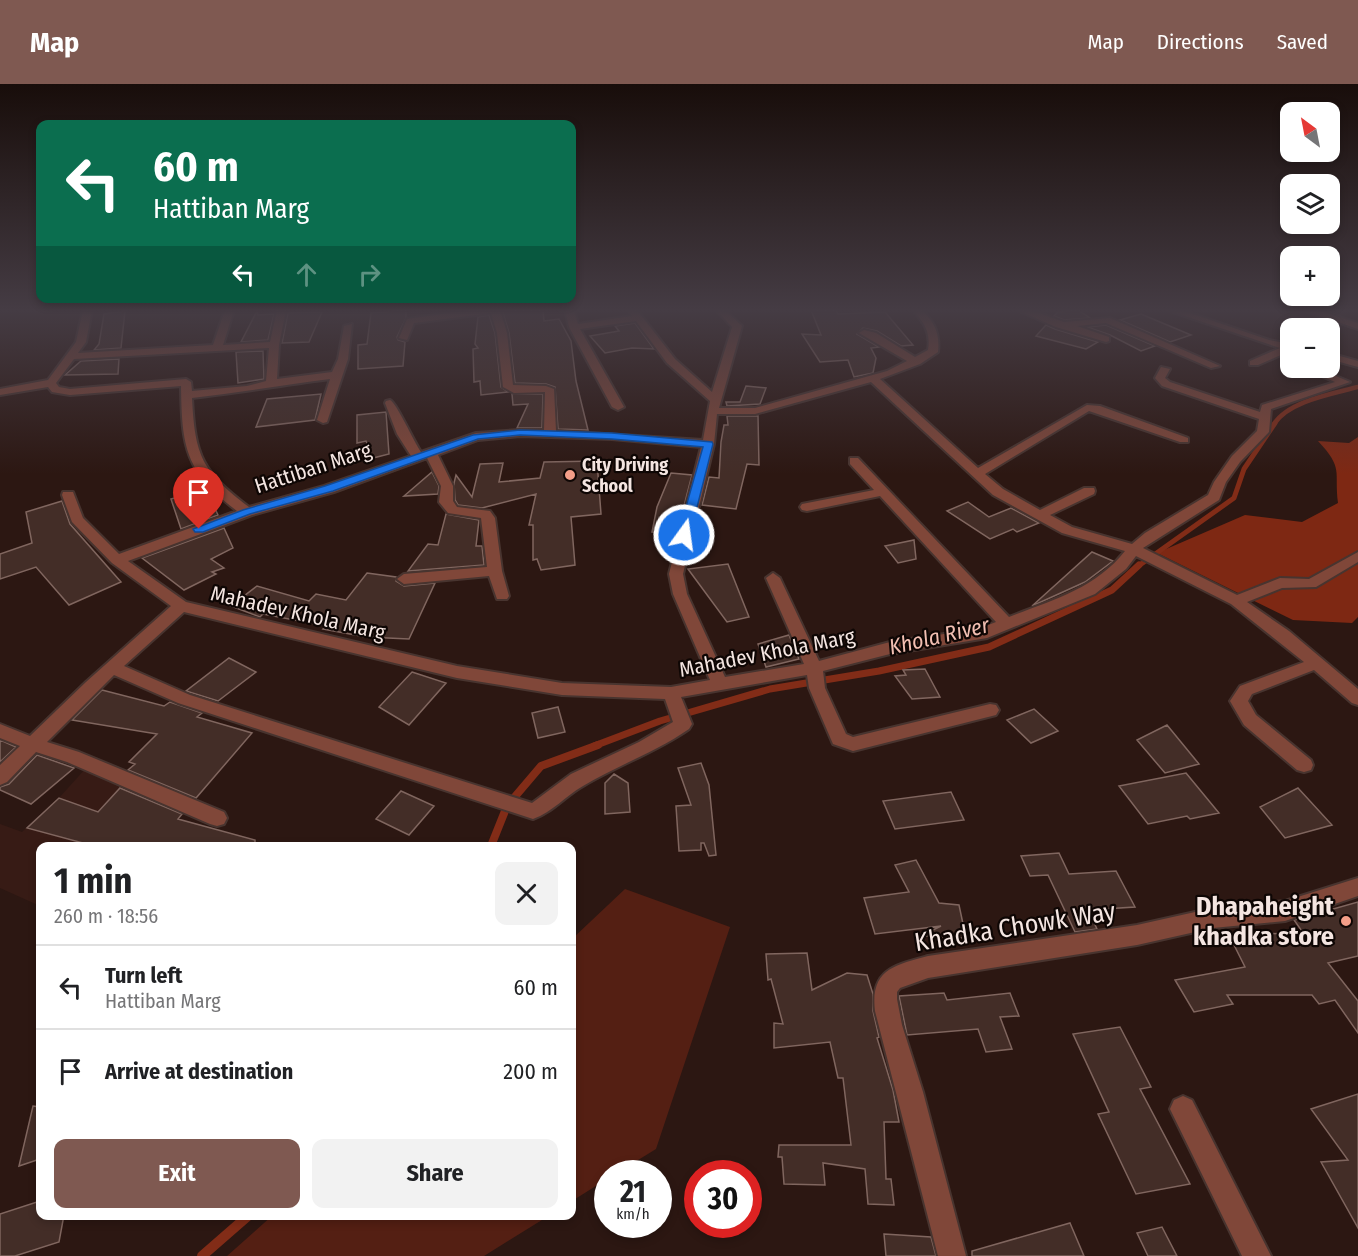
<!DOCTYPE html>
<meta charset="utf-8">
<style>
:root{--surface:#fff;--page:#f2f2f2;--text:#202124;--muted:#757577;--line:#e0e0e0;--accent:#7f5951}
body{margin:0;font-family:"Fira Sans Condensed",sans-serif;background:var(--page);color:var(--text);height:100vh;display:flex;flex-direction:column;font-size:22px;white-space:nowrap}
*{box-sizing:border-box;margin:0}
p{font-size:20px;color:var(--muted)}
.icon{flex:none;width:33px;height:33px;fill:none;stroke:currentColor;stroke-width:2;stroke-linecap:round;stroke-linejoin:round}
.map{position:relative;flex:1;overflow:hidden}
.panel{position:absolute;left:36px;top:758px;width:540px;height:378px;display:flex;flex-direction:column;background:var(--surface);border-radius:12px;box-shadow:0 3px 9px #0003}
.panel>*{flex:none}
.guide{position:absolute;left:36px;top:36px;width:540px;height:183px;border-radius:12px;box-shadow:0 3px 9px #0003;background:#0b6e4f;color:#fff;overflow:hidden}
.needle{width:39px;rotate:328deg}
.buttons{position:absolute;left:1280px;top:18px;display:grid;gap:12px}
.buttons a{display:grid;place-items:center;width:60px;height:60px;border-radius:12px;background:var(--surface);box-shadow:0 3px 9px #0003;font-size:30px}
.speed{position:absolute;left:594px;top:1076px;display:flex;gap:12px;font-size:30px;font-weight:700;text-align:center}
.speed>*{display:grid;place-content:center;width:78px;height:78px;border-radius:50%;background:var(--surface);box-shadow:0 3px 9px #0003;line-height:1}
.speed small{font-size:15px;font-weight:400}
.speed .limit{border:9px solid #d22;background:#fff;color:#111}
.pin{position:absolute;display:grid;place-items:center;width:51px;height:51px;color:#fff;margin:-62px -26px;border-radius:50% 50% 50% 0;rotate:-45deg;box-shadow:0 0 6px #0007}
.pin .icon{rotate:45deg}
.me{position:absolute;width:66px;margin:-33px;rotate:14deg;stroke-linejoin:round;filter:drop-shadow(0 0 4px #0008)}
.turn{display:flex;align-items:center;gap:21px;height:126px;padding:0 18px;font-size:27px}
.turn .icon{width:78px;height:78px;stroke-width:2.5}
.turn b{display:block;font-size:42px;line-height:51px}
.lanes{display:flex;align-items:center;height:57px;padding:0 18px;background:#0003;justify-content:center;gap:30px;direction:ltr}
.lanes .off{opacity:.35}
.round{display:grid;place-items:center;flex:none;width:63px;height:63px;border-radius:12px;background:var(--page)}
.overview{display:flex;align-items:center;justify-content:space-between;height:102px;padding:0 18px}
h1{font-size:36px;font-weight:700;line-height:45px}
.primary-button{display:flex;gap:12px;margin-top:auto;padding:12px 18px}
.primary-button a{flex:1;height:69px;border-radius:12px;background:var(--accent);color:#fff;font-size:24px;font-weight:700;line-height:69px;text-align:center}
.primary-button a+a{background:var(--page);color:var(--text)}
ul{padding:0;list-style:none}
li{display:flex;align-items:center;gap:18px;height:84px;padding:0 18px;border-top:2px solid var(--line)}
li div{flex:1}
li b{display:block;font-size:22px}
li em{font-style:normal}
header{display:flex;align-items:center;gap:36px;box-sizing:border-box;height:84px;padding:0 30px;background:var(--accent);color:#fff}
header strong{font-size:28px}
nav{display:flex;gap:33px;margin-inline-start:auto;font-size:21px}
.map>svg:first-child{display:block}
</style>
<header>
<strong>Map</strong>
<nav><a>Map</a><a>Directions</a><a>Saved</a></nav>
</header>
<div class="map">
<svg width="1358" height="1172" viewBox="0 0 1358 1172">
<rect width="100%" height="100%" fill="#2c1712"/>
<!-- built -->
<path fill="#371b15" d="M 87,683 L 150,710 L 101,762 L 40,762 L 40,822 L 0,804 L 0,740 L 22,748 L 59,714 Z"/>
<!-- green -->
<path fill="#541f13" d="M 625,805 L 730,843 L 656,1065 L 617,1089 L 608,1089 L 607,1095 L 572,1117 L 572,855 Z
M 273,1131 L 550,1131 L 484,1172 L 227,1172 Z"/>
<!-- forest -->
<path fill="#7e2813" d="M 1358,353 L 1358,533 L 1352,539 L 1293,536 L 1157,469 L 1245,431 L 1302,438 L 1338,419 C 1334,386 1344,385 1318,357 L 1349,359 Z"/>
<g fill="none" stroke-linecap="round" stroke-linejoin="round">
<!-- stream-far4 -->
<path stroke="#822c17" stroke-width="4.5" d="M 1274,340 C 1289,317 1332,310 1358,303"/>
<!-- stream-far3 -->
<path stroke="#822c17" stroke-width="5" d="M 1137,483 L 1234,414 L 1244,385 L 1275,339"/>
<!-- stream-far2 -->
<path stroke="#822c17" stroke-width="7" d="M 594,662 L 660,637 L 770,605 L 879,587 L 989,563 L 1112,506 L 1139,481"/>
<!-- stream-far1 -->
<path stroke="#822c17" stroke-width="8" d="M 491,762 L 507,722 L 541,682 L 598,661"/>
<!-- stream -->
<path stroke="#822c17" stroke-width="10" d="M 202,1172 L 249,1131"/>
</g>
<!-- building -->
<path fill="#432d27" stroke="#80665f" stroke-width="1.5" d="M 406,226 L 406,234 L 397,253 L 398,256 L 405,258 L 403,282 L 358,285 L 358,261 L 367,260 L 371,229 Z
M 502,226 L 543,226 L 544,237 L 559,235 L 571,257 L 576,297 L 588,346 L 558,345 L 555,303 L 546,300 L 515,299 L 509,249 Z
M 811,226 L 836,226 L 838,230 L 885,228 L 913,261 L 901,262 L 877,247 L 863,244 L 857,250 L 879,263 L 871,264 L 876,274 L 873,289 L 854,293 L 848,276 L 820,278 L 802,250 L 821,251 Z
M 1078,226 L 1090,234 L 1064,236 L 1054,232 L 1058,228 Z
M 125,227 L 121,264 L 94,266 L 99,260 L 104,230 Z
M 257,227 L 258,231 L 274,230 L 268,256 L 241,258 Z
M 322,228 L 309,258 L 282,259 L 288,229 Z
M 1141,230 L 1191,251 L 1170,258 L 1120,236 Z
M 489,231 L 495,249 L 501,303 L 508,308 L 481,311 L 480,297 L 474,298 L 473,265 L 478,264 L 475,260 L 478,233 Z
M 635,239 L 654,265 L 632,264 L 605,269 L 590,252 L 619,247 L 615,242 Z
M 1046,241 L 1055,245 L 1098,258 L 1086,265 L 1036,252 Z
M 1106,241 L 1155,262 L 1141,267 L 1110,251 L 1087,243 Z
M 263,267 L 264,295 L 238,299 L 236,268 Z
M 119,275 L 118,290 L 65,291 L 81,277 Z
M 746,302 L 766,304 L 760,320 L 727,322 L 726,318 L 740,318 Z
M 321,310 L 315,336 L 256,343 L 267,315 Z
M 512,310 L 543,310 L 542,344 L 517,344 L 528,320 L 513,321 Z
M 386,328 L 389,370 L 373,374 L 366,357 L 357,359 L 357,331 Z
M 727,332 L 758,332 L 759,381 L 747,380 L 736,425 L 702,421 L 709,393 L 719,394 L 721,358 L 724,341 L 728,341 Z
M 597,377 L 601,430 L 571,433 L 575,481 L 541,486 L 537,475 L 533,476 L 533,441 L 529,441 L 536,410 L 482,424 L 458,421 L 455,416 L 454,399 L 456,391 L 472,413 L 480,380 L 503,379 L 499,398 L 540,394 L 544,378 Z
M 432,388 L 439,402 L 438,410 L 404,412 Z
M 671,389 L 692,391 L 677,449 L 652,448 L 657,423 Z
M 206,405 L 218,431 L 181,445 L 171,415 Z
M 62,417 L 70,440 L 121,498 L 69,521 L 36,483 L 0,495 L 0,470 L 32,459 L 26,428 Z
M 968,418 L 989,433 L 1011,424 L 1039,439 L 1017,448 L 1013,445 L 990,455 L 947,427 Z
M 446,430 L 479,436 L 476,462 L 482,462 L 484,481 L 408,487 L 428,460 L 438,461 Z
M 224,444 L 233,464 L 211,475 L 224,484 L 212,488 L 216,490 L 184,506 L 142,474 Z
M 914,456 L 916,475 L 898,479 L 885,462 Z
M 1092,468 L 1113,477 L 1085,498 L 1032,522 Z
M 728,480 L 749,533 L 727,538 L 688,485 Z
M 367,489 L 396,493 L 396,497 L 404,502 L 435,499 L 409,555 L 366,553 L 323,545 L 326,542 L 263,530 L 260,533 L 231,522 L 257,502 L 309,517 L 316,510 L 346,516 Z
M 789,551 L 799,575 L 766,583 L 758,560 Z
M 229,574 L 256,588 L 218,617 L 186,607 Z
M 925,585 L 940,613 L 912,615 L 895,592 L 906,591 L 903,586 Z
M 412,588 L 446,599 L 409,641 L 379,623 Z
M 102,606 L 164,622 L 170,618 L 202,629 L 197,633 L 252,649 L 196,714 L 128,686 L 135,680 L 129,678 L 157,650 L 72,636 Z
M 558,623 L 565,648 L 538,654 L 532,629 Z
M 1034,625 L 1058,647 L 1031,659 L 1007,636 Z
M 1167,641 L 1199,680 L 1165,689 L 1137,656 Z
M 0,656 L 16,663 L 0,678 Z
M 37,671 L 74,684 L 31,720 L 0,706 L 0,703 L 9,700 Z
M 701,679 L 709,701 L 716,771 L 709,772 L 704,759 L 701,759 L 701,766 L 679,767 L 676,722 L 691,721 L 678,684 Z
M 1186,689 L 1219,729 L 1190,735 L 1187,732 L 1148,740 L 1119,702 Z
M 614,690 L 628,699 L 630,728 L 605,730 L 605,699 Z
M 120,704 L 182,730 L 178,735 L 255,756 L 255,762 L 94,762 L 27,744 L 59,714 L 98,728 Z
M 1298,704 L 1332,741 L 1285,754 L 1260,723 Z
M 401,707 L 434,722 L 409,751 L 376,735 Z
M 951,708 L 964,736 L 895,745 L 883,717 Z
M 1059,769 L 1069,790 L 1116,787 L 1135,823 L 1088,826 L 1097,845 L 1075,848 L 1048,791 L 1030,792 L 1021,772 Z
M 916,776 L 939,819 L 959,821 L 966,854 L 921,852 L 941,842 L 875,850 L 864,814 L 909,808 L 895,781 Z
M 1358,818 L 1358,872 L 1328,879 L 1358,917 L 1358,949 L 1335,916 L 1319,920 L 1312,911 L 1227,911 L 1233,920 L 1194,928 L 1175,896 L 1245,883 L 1228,849 L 1304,850 L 1294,836 Z
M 807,869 L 812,906 L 847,889 L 867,891 L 873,910 L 873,927 L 879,953 L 877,954 L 893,1006 L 899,1038 L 884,1038 L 886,1095 L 891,1095 L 894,1121 L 868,1120 L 865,1085 L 823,1079 L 825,1101 L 784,1100 L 782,1073 L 778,1073 L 779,1061 L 851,1061 L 843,994 L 838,994 L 830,958 L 774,964 L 774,939 L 783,940 L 771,895 L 768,896 L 766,870 Z
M 944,909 L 947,916 L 1010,909 L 1019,932 L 1000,933 L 1012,965 L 986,968 L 978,945 L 907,951 L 899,912 Z
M 1120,943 L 1151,1003 L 1140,1005 L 1190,1100 L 1136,1110 L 1098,1030 L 1109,1028 L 1073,950 Z
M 1358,1010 L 1358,1144 L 1321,1078 L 1348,1076 L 1311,1025 Z
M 33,1022 L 40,1023 L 40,1075 L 19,1082 Z
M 40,1117 L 40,1131 L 64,1131 L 59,1158 L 15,1172 L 0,1172 L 0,1130 Z
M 1070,1139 L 1084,1172 L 972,1172 L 972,1167 Z
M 1162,1143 L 1177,1172 L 1148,1172 L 1137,1149 Z
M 884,1150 L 931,1153 L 936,1172 L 886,1172 Z"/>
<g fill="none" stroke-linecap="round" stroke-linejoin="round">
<!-- minor casing -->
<g stroke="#48342f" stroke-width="4">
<path id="minor" d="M 83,226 L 92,226 L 86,258 L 78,269 L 213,261 L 225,226 L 234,226 L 223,261 L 270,258 L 277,226 L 286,226 L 279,261 L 277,295 L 332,288 L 338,275 L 344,242 L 352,240 L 348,275 L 327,338 L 323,339 L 317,336 L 330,295 C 283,301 238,309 192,314 C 195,373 202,387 249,423 L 324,402 L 411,372 L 397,350 L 385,319 L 386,317 L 390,316 C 396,318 414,358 421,368 L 476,349 L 520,346 L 544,346 L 545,308 L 514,309 L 503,303 L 497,249 L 491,229 L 414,239 L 407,256 L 399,254 L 407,235 L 470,226 L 500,226 L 507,249 L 513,301 L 546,302 L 554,305 L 556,347 L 703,356 L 710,317 L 667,279 L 636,237 L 580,245 L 624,323 L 618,326 L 612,323 L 569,243 L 565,226 L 574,226 L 578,240 L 632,232 L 628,226 L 637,226 L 675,275 L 712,308 L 732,243 L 716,226 L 725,226 L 742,242 L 719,324 L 755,324 L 887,287 L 907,277 L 859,249 L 864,246 L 876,249 L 915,273 L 928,266 C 931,248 924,239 913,226 L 922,226 C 935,239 940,250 938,268 L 920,280 L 880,295 L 978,384 L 1087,321 L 1100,322 L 1188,354 L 1188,358 L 1180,358 L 1089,327 L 985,390 L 1003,405 L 1040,426 L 1084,404 L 1094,404 L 1095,407 L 1094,410 L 1050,431 L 1072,443 L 1132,460 L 1145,449 L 1208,411 L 1214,398 L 1232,372 L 1257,347 L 1259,335 L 1162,302 L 1155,294 L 1161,283 L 1170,285 L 1165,294 L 1170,298 L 1260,328 L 1262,321 L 1335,298 L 1304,284 L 1317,284 L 1350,298 L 1271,325 L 1269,348 L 1240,378 L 1226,398 L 1219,416 L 1143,464 L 1237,511 L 1280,494 L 1309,495 L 1358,468 L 1358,478 L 1316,503 L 1282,504 L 1247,518 L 1289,547 L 1358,605 L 1358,621 L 1352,619 L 1314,586 L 1252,610 L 1248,617 L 1256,631 L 1311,676 L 1313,681 L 1311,686 L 1304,688 L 1297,686 L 1244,641 L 1230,617 L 1240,602 L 1304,578 L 1231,520 L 1136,472 L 1126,485 L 1095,510 L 987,554 L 890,570 L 823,587 L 825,604 L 846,650 L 853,653 L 990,620 L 996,621 L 999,626 L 996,631 L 853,667 L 833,660 L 809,604 L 807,591 L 681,613 L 692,640 L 689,645 C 656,668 618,681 583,702 C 565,712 553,728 533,735 L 178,619 L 114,591 L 47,658 L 79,668 L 224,728 L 227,734 L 224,740 L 217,742 L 210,740 L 67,678 L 36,668 L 7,698 L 0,701 L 0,681 L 20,662 L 0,654 L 0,640 L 30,652 L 86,598 L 171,522 L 112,479 L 72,438 L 62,411 L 63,408 L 73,408 L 83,434 L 119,470 L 237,427 C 185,387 182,364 181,302 L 70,311 L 52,308 L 48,303 L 0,311 L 0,305 L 48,296 L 76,258 ZM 269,264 L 266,297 L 247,302 L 192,307 L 191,298 L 186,295 L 70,305 L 59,303 L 56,299 L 74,275 ZM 871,298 L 993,411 L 1062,449 L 1125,467 C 1095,505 1052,516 1009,533 L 858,374 L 850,374 L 850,380 L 874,406 L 802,420 L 800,423 L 802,426 L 807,427 L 880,412 L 996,538 L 978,545 L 890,558 L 819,577 L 780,494 L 773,489 L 766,494 L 804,580 L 725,593 L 687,510 L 683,490 L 714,360 L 717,330 L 755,330 ZM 520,352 L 612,355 L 701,363 L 669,490 L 673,510 L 710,596 L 671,603 L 562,599 L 457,582 L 186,518 L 128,477 L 252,431 L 334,408 L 427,374 L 441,402 L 439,418 L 448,429 L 481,434 L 487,483 L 404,490 L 397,495 L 404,500 L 489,492 L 497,515 L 507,515 L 509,512 L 502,487 L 495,434 L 490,427 L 457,423 L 453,417 L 453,402 L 438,371 L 478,356 ZM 184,528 L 457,594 L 562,611 L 665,615 L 673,638 L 639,658 L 571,690 L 532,719 L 190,611 L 124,582 Z
M 1017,226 L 1030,226 L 1064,238 L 1110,234 L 1220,282 L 1211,284 L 1106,239 L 1077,242 L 1109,253 L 1109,257 L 1106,258 L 1056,243 Z
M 1167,226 L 1181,226 L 1269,256 L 1290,260 L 1290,267 L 1258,281 L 1250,281 L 1250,277 L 1280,264 Z
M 1303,226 L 1317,226 L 1358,239 L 1358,245 Z
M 1329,269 L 1358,277 L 1358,283 L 1329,275 Z
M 1358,794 L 1358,812 L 1285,837 L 1213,844 L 1137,861 L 928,894 L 900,904 L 897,908 L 897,915 L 902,941 L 923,1008 L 966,1172 L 938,1172 L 875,927 C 870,886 894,881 928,872 L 1137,841 L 1213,824 L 1285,817 Z
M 1183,1012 L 1192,1016 L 1271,1172 L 1242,1172 L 1170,1025 L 1174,1016 Z"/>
</g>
<!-- minor -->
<use href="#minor" fill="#804739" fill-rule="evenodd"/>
</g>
<!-- sky -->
<linearGradient id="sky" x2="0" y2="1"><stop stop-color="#180d0a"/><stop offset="0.58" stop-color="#453c44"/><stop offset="1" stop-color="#453c44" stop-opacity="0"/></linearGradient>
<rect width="1358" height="390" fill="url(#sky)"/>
<!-- route -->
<path fill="#1a73e8" stroke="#114b97" stroke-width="1.5" d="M 520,346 L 612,349 L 712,358 L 713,360 L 690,451 L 684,454 L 678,451 L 703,363 L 612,355 L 520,351 L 478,355 L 333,407 L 250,430 L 203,448 L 195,448 L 193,445 L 243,426 L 325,402 L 473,351 Z"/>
<!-- markers -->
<g fill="#f49e88" stroke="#0e0604" stroke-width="2">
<circle cx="570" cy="391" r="6"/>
<circle cx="1346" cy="837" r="6"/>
</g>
<g text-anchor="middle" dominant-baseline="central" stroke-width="4.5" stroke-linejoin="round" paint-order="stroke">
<!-- far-poi labels -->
<g font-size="18" font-weight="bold" fill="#f4e5e1" stroke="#0e0604" text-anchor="start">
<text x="582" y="381">City Driving<tspan x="582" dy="21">School</tspan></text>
</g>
<!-- street labels -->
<g font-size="21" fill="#f4e5e1" stroke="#0e0604">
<text transform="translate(313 384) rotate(-18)">Hattiban Marg</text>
<text transform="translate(298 529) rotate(13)">Mahadev Khola Marg</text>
<text transform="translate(767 569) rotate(-11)">Mahadev Khola Marg</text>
</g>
<!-- water labels -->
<g font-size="22" font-style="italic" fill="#f2bfb2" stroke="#0e0604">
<text transform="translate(939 552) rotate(-13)">Khola River</text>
</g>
<!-- near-poi labels -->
<g font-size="26" font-weight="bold" fill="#f4e5e1" stroke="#0e0604" text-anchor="end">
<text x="1334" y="822">Dhapaheight<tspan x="1334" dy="30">khadka store</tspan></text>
</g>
<!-- near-street labels -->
<g font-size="26" fill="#f4e5e1" stroke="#0e0604">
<text transform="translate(1015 843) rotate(-9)">Khadka Chowk Way</text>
</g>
</g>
</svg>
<div class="buttons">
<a><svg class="needle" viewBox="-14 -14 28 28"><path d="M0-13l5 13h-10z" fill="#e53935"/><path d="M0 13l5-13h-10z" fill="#757577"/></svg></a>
<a><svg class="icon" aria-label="layers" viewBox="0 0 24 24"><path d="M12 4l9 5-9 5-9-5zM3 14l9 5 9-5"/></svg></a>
<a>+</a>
<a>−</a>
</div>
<div class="speed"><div>21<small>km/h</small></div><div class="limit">30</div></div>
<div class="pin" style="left:199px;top:445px;background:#d93025"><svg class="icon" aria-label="arrive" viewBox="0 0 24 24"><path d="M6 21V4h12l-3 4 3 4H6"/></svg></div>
<svg class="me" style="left:684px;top:451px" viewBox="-20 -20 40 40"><circle r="17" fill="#1a73e8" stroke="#fff" stroke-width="3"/><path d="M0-11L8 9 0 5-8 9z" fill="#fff"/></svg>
<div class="guide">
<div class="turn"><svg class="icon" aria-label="left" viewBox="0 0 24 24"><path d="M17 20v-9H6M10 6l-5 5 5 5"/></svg><div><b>60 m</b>Hattiban Marg</div></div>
<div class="lanes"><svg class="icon" aria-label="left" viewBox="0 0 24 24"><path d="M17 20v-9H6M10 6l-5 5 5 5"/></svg><svg class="icon off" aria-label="ahead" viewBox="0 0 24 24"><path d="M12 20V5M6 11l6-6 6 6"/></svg><svg class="icon off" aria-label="right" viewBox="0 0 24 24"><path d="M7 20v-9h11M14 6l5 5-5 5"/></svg></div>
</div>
<section class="panel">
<div class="overview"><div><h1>1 min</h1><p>260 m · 18:56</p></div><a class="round"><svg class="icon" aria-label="close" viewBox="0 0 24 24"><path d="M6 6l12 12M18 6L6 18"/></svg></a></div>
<ul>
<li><svg class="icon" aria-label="left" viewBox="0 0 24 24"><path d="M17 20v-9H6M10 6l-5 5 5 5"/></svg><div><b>Turn left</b><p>Hattiban Marg</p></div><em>60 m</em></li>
<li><svg class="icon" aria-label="arrive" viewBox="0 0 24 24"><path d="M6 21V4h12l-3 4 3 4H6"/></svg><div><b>Arrive at destination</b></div><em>200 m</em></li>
</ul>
<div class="primary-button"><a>Exit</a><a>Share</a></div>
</section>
</div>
